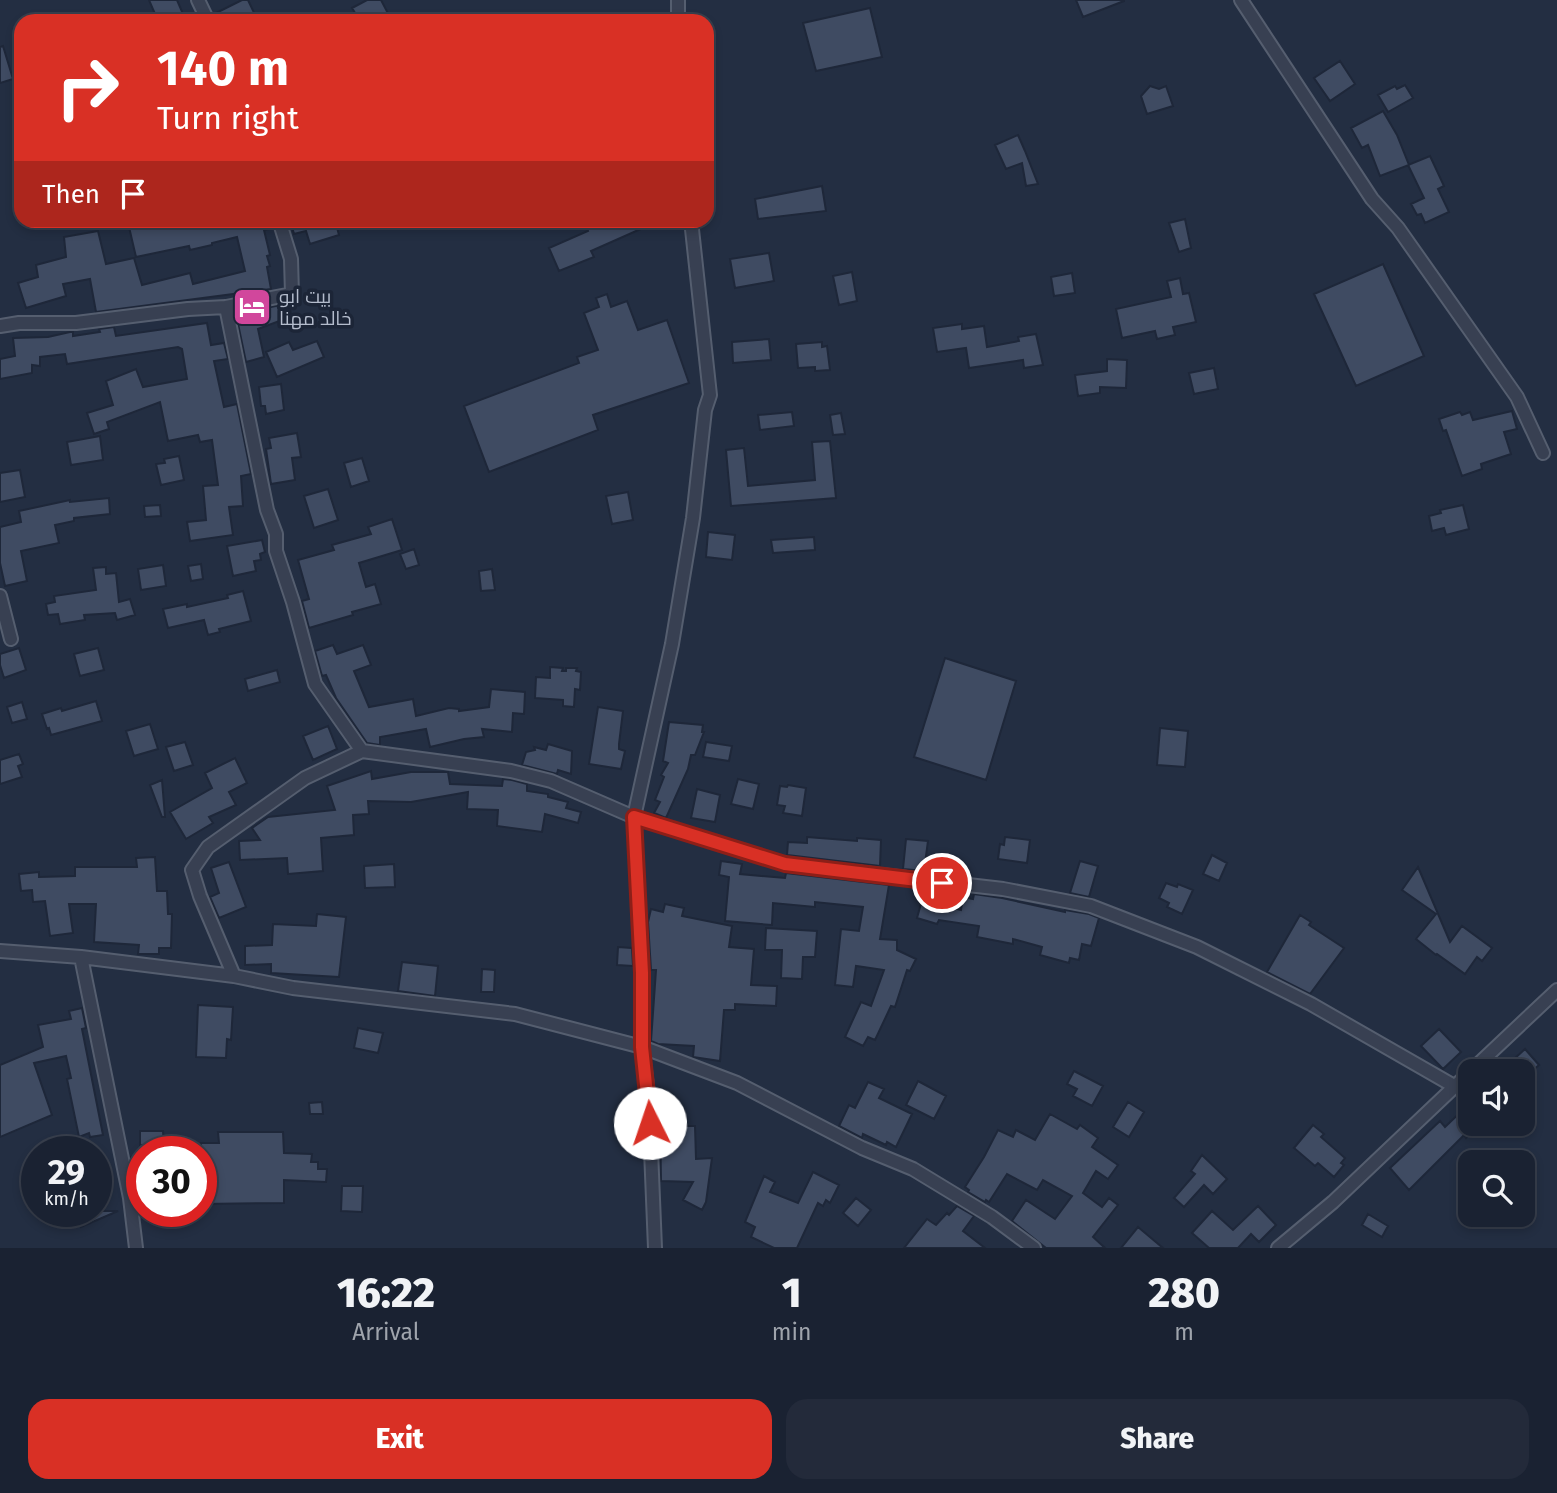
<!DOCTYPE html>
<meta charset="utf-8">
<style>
:root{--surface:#1a2232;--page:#232a3a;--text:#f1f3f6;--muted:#9fa4ac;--line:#383f4d;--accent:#d93025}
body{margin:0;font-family:"Fira Sans",Cairo,sans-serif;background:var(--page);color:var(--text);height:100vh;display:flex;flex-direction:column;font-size:26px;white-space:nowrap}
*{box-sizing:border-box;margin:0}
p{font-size:23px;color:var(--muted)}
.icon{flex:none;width:38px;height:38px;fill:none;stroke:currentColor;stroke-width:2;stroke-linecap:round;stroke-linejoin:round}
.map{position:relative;height:1248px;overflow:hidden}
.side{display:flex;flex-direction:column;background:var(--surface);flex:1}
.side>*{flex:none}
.guide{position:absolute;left:14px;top:14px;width:700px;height:214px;border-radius:21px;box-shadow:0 4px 10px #0003,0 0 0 2px var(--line);background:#d93025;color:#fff;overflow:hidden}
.tools{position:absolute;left:1458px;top:1059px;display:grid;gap:14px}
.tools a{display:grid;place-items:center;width:77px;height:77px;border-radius:14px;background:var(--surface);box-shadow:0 4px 10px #0003,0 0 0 2px var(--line);font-size:35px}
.speed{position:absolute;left:21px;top:1136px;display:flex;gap:14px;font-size:35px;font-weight:700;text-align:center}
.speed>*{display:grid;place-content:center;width:91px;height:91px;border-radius:50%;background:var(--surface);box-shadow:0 4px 10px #0003,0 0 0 2px var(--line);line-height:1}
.speed small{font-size:18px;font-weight:400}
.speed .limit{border:10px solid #d22;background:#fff;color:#111}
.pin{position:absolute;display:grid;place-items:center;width:60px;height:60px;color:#fff;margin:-30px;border:4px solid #fff;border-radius:50%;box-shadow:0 2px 7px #0007}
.me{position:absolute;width:77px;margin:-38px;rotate:356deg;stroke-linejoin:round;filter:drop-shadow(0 0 5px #0008)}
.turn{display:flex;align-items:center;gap:24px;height:147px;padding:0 28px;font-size:32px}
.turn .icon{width:91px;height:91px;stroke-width:2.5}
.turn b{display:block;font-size:49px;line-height:60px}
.then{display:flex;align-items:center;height:66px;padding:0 28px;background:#0003;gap:14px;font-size:26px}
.eta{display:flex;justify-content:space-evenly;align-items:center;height:119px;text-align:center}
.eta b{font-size:42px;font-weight:800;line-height:49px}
.primary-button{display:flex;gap:14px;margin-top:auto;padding:14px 28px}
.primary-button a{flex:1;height:80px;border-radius:21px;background:var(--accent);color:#fff;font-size:28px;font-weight:800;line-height:80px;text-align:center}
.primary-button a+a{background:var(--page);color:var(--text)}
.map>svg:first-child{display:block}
</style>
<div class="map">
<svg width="1557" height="1248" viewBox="0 0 1557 1248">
<rect width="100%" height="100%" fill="#232e42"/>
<!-- building -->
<path fill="#3f4b62" stroke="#1e2739" stroke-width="2" d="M 149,0 L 177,0 L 186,21 L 158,21 Z
M 242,0 L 248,0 L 258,21 L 217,21 L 214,14 Z
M 367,0 L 381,0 L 392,21 L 360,21 L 352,8 Z
M 1076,0 L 1124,0 L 1124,1 L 1083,17 Z
M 870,8 L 882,57 L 816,71 L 803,23 Z
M 3,46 L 13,79 L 0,83 L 0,47 Z
M 1340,61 L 1355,84 L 1330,101 L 1314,78 Z
M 1405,85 L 1413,98 L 1388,112 L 1378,95 L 1395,86 L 1397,89 Z
M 1150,86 L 1159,89 L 1166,86 L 1173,106 L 1147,114 L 1141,96 Z
M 1383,111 L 1397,135 L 1409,165 L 1380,176 L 1368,145 L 1362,148 L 1351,128 Z
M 1018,135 L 1025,151 L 1038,184 L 1026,186 L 1022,163 L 1006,169 L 995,145 Z
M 1430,156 L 1444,186 L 1438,189 L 1449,212 L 1425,223 L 1421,214 L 1417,215 L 1411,204 L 1424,198 L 1408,165 Z
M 822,186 L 826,211 L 758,219 L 755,199 Z
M 1185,219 L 1191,248 L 1179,252 L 1169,223 Z
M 164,220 L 178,220 L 179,226 L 204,220 L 270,220 L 272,228 L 264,230 L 270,255 L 267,256 L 270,266 L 267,267 L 271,289 L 96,312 L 90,279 L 63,284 L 66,296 L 26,308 L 18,283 L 38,277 L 36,265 L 66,257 L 64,237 L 98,231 L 106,264 L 134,258 L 142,285 L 190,273 L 193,284 L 245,271 L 237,237 L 212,243 L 212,245 L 190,250 L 189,246 L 136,257 L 129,227 Z
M 290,220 L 335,220 L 339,235 L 310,244 L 306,231 L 294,234 Z
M 604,220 L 661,220 L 591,251 L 594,257 L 559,271 L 549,248 L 588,231 L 587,228 Z
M 769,253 L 774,281 L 735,288 L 730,259 Z
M 1383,264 L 1424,356 L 1356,386 L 1314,294 Z
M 852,272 L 857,301 L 839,305 L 833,276 Z
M 1072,273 L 1075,293 L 1054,296 L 1051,277 Z
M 1180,278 L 1183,294 L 1189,293 L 1196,322 L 1173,327 L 1175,335 L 1157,339 L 1155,331 L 1122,338 L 1116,309 L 1171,297 L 1167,281 Z
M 607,294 L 611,307 L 627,301 L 638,330 L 667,320 L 689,383 L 593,415 L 598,430 L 489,472 L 464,406 L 579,363 L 577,357 L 598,350 L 584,313 L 599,307 L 596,298 Z
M 281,305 L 285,319 L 258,329 L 264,357 L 246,362 L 237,319 L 256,315 L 255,310 Z
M 207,323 L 211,345 L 224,343 L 228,359 L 214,361 L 224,407 L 237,404 L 251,474 L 241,476 L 243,506 L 229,507 L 233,535 L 190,541 L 187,522 L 206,520 L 203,486 L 218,485 L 212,440 L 200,442 L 198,435 L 168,441 L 160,402 L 107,422 L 109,429 L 94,434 L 87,413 L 113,405 L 106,381 L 136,369 L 143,387 L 187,379 L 182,349 L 178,347 L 67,364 L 65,354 L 40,357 L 40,366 L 32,365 L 32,373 L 0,379 L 0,359 L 15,356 L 13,338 L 48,337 L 70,332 L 73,332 L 73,336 L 100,332 L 99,329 L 114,327 L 116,336 Z
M 962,324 L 962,329 L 984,326 L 987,347 L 1019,341 L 1018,337 L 1036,334 L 1043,365 L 1024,368 L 1023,360 L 969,368 L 966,348 L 937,352 L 933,328 Z
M 769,339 L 771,360 L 733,363 L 732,342 Z
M 317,341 L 324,357 L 277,377 L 266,352 L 289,342 L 293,350 Z
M 822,342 L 822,347 L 827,346 L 830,370 L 815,371 L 815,367 L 798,368 L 796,344 Z
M 1107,359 L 1127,360 L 1126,388 L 1100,387 L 1100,393 L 1078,396 L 1075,375 L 1107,371 Z
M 1214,368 L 1218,389 L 1194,394 L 1189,373 Z
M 281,384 L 284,410 L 266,414 L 265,406 L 261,406 L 259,387 Z
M 1512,411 L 1517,429 L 1504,432 L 1511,454 L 1481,464 L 1482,469 L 1462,476 L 1446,430 L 1443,431 L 1439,419 L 1460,412 L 1462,415 L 1470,412 L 1473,420 Z
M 792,412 L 794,426 L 760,430 L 758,415 Z
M 841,413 L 845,434 L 833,435 L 830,415 Z
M 297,433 L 301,457 L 292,458 L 295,480 L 271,484 L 266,449 L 271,448 L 269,438 Z
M 100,436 L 103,460 L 71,465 L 67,442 Z
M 830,441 L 836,498 L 731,506 L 726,450 L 744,448 L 748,486 L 815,480 L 812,442 Z
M 179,456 L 184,480 L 161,485 L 156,464 L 165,463 L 164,459 Z
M 362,458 L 369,481 L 351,487 L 344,463 Z
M 20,470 L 25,497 L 0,502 L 0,473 Z
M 328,489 L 338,520 L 314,528 L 304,496 Z
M 628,492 L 633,520 L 612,524 L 606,496 Z
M 109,498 L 110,514 L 74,518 L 74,521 L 55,525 L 59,543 L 21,551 L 27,581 L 5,586 L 0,563 L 0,527 L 21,522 L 19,511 L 70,500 L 70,502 Z
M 160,505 L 161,516 L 145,517 L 144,506 Z
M 1463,505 L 1469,529 L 1446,535 L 1444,528 L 1432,531 L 1429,516 L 1441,513 L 1440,510 Z
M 392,519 L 402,550 L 359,563 L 366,587 L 375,584 L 381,604 L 352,612 L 353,615 L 309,628 L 302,601 L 309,599 L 298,560 L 334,550 L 332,545 L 371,534 L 368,527 Z
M 708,532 L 735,535 L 732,560 L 706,557 Z
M 814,537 L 815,550 L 773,553 L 771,540 Z
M 262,540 L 265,552 L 260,554 L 261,560 L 254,561 L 256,571 L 233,576 L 227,546 Z
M 414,549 L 419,565 L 406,569 L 400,554 Z
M 201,564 L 203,579 L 191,581 L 188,566 Z
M 163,565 L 166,586 L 141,590 L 138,569 Z
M 106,567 L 106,574 L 116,573 L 119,602 L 130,599 L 135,615 L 117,620 L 115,613 L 84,615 L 85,620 L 60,624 L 58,614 L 48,615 L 46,604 L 55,602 L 54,596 L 96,590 L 93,568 Z
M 492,569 L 495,590 L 481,591 L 479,571 Z
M 243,591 L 251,621 L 219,629 L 220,632 L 208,635 L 204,620 L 168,628 L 163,609 L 187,604 L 187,607 L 228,598 L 227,595 Z
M 333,645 L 337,654 L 363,645 L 371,665 L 354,671 L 369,707 L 413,699 L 416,716 L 449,708 L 459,709 L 459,711 L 489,707 L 491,689 L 525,692 L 524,714 L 513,713 L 512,732 L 482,729 L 484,737 L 464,739 L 430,747 L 426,729 L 380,737 L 380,745 L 367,743 L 336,698 L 326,675 L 322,676 L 315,651 Z
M 19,648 L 26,670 L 4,678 L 0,665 L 0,654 Z
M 98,648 L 104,670 L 80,676 L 74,654 Z
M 945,658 L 1016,681 L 986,780 L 914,757 Z
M 550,667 L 563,668 L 562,671 L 566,671 L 566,668 L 577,668 L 576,671 L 581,672 L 580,690 L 575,689 L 574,707 L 563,706 L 563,700 L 535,698 L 536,677 L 550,678 Z
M 277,670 L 280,682 L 248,691 L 245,679 Z
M 96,701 L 102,721 L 51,735 L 49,728 L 47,729 L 42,714 L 61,708 L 62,711 Z
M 22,702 L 27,719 L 12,723 L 7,707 Z
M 598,707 L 623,711 L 619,744 L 619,749 L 625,751 L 621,769 L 589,764 Z
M 669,722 L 703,725 L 702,732 L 704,732 L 695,755 L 691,755 L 688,769 L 666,818 L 654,813 L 660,802 L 655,800 L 664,777 L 661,775 L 668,763 L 663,761 Z
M 150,724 L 158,749 L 134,756 L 126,731 Z
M 328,726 L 337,749 L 313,760 L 303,736 Z
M 1160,728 L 1188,731 L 1185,767 L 1157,765 Z
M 185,742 L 193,765 L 174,771 L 166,747 Z
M 706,742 L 732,746 L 729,761 L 703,757 Z
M 548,744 L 572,751 L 571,774 L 558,770 L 557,774 L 522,765 L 526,752 L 535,750 L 534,747 L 546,750 Z
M 19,754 L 23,764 L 18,766 L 22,777 L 0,784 L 0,760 Z
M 235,758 L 247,783 L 229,792 L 236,805 L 209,817 L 213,823 L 186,839 L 170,812 L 212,788 L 205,773 Z
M 371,771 L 372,779 L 411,772 L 448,772 L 450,784 L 502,786 L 503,779 L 512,780 L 527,784 L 527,791 L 548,794 L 548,797 L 568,802 L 566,808 L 581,812 L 578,823 L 545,814 L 542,832 L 497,826 L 498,810 L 467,809 L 468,792 L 411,802 L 368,801 L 369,814 L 353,815 L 354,835 L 321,838 L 323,871 L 288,874 L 287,858 L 240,860 L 239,841 L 260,840 L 252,828 L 268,817 L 335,810 L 327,786 Z
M 738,779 L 759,784 L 753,809 L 731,804 Z
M 162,780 L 165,817 L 162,817 L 150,785 Z
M 788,785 L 806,788 L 802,816 L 783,813 L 785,806 L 777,805 L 780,786 L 787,787 Z
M 697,789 L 720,795 L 715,822 L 691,818 Z
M 807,837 L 857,841 L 857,838 L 881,840 L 880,866 L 787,855 L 788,842 L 807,843 Z
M 1005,837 L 1030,840 L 1027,863 L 998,859 L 1000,844 L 1004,845 Z
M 906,839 L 928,841 L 924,871 L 903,869 Z
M 1212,855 L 1227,863 L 1219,881 L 1203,874 Z
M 155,857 L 157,891 L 167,891 L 168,914 L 172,914 L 171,948 L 159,948 L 159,954 L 138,954 L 139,945 L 94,942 L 96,904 L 69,904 L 73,933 L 50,936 L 45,901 L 33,902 L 32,890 L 21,891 L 19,874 L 39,872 L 39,877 L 75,876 L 75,867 L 137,867 L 136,858 Z
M 721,861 L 742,864 L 740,874 L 785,878 L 786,873 L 889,885 L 880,939 L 897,940 L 897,950 L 916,959 L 910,971 L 907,970 L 895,1007 L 891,1006 L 875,1040 L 868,1037 L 863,1046 L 845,1037 L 861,1002 L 871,1006 L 884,970 L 856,966 L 853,987 L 835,985 L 841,929 L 859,931 L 863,907 L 815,902 L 815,907 L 773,903 L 772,925 L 725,921 L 729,877 L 719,875 Z
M 1080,861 L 1098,866 L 1089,897 L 1070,893 Z
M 229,862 L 246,907 L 219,918 L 210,897 L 219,893 L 211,868 Z
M 394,864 L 395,887 L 365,888 L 364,866 Z
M 1418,867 L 1450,942 L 1462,926 L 1492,948 L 1482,961 L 1477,957 L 1465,974 L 1437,954 L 1436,955 L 1416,939 L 1436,914 L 1402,890 Z
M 1166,883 L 1177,887 L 1178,884 L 1193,890 L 1182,914 L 1167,907 L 1169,903 L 1159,898 Z
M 974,894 L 1002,898 L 1065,912 L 1065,910 L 1089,914 L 1099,918 L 1091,946 L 1082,944 L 1079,960 L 1070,958 L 1069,963 L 1040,955 L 1042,947 L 1013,939 L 1013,944 L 977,937 L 979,926 L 939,920 L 937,924 L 917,918 L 922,900 L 961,910 L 963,897 L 973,899 Z
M 665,904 L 684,908 L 682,916 L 732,926 L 729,947 L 754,949 L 751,985 L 777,986 L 776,1006 L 735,1004 L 735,1010 L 724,1010 L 720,1061 L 693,1057 L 694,1046 L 658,1044 L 651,1041 L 656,970 L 651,970 L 648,922 L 651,909 L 663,912 Z
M 317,914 L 346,917 L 339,977 L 271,973 L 271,964 L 245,965 L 245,946 L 272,945 L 273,924 L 316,926 Z
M 1300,915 L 1311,922 L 1309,925 L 1344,948 L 1310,994 L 1267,972 Z
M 766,928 L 817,931 L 815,957 L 803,957 L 802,979 L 781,978 L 782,950 L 765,950 Z
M 618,947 L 632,948 L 633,966 L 617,965 Z
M 402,962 L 438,966 L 435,996 L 398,991 Z
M 482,969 L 495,970 L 494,992 L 481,992 Z
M 198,1005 L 233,1007 L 231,1040 L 227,1039 L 226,1058 L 196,1057 Z
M 82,1008 L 86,1028 L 82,1029 L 103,1135 L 90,1137 L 89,1133 L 79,1137 L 67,1079 L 71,1078 L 66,1056 L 34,1063 L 52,1115 L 0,1137 L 0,1065 L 43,1047 L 38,1025 L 71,1019 L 69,1011 Z
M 358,1028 L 383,1033 L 378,1053 L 354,1048 Z
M 1439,1029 L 1461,1052 L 1443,1069 L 1421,1046 Z
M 1525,1049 L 1539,1065 L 1522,1080 L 1522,1071 L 1501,1071 Z
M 1074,1071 L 1103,1086 L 1092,1106 L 1073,1096 L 1077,1089 L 1067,1084 Z
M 918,1081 L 946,1096 L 934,1119 L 906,1105 Z
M 868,1082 L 884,1089 L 879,1098 L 912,1114 L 896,1147 L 887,1142 L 886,1145 L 863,1134 L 862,1138 L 839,1126 L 849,1105 L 855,1108 Z
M 322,1102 L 323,1114 L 310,1114 L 309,1103 Z
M 1128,1102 L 1144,1112 L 1129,1137 L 1113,1127 Z
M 1470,1103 L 1470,1124 L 1481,1124 L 1466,1138 L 1464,1135 L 1409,1190 L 1390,1168 L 1440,1121 L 1445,1127 Z
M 1050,1114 L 1077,1129 L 1080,1125 L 1098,1138 L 1092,1147 L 1118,1165 L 1108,1179 L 1096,1171 L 1083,1193 L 1102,1207 L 1109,1198 L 1118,1205 L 1093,1237 L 1105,1248 L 1046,1248 L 1012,1221 L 1026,1200 L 1055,1219 L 1072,1196 L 1043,1180 L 1037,1190 L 1007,1174 L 989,1202 L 986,1200 L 985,1202 L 968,1192 L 969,1190 L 965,1187 L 984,1157 L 998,1130 L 1013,1137 L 1016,1130 L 1035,1140 Z
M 677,1116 L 677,1126 L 695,1126 L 696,1159 L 712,1158 L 706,1202 L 702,1210 L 683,1200 L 693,1182 L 661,1181 L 660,1117 Z
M 1313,1125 L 1324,1134 L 1321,1137 L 1345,1158 L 1341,1163 L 1344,1165 L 1334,1177 L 1318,1163 L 1315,1166 L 1294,1148 Z
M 140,1131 L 163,1131 L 164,1145 L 140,1145 Z
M 218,1132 L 283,1132 L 284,1153 L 312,1154 L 311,1162 L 318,1162 L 318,1169 L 327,1169 L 326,1182 L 284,1180 L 284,1203 L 201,1204 L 201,1143 L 219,1143 Z
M 1202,1155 L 1227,1179 L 1213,1194 L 1204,1185 L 1184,1207 L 1174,1198 L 1195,1174 L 1191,1171 Z
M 142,1156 L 142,1189 L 137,1189 L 131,1157 Z
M 813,1172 L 839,1185 L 830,1203 L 826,1200 L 823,1206 L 818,1203 L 797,1248 L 774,1248 L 751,1237 L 755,1227 L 745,1222 L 764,1176 L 775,1182 L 770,1192 L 798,1203 Z
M 342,1186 L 363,1186 L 362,1212 L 341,1211 Z
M 856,1198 L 871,1210 L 858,1226 L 843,1213 Z
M 957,1206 L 974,1216 L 963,1231 L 985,1248 L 904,1248 L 927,1219 L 936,1225 L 947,1213 L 949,1215 Z
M 1258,1206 L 1276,1225 L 1259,1242 L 1251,1234 L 1238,1248 L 1209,1248 L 1192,1233 L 1212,1211 L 1233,1230 Z
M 74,1211 L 118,1211 L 81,1227 Z
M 1368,1214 L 1388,1226 L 1382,1237 L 1362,1225 Z
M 1138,1227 L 1163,1248 L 1121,1248 Z"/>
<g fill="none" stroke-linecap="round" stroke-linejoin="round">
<!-- minor casing -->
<g stroke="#555e6f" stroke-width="16">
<path id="minor" d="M 198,0 L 208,21
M 678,0 L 678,21
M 1241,0 L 1372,199 L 1398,228 L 1517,397 L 1543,453
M 226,307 L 267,510 L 276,534 L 276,551 L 293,602 L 315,684 L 362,751 L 305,778 L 208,847 L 192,870 L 200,896 L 234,976
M 0,326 L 19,323 L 76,323 L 188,309 L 226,307 L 292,294 L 291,259 L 279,220
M 0,596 L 11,639
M 362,751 L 511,771 L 551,781 L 634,817 L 785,864 L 1003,889 L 1091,906 L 1197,947 L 1311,1004 L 1454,1086
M 0,951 L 81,957 L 234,976 L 293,988 L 515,1014 L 642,1047 L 737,1083 L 862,1148 L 913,1169 L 992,1217 L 1034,1248
M 81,957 L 130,1198 L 136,1248
M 1471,1071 L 1557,990
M 655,1248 L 649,1101 L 642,1047 L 642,973 L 634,817 L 672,644 L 693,518 L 705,410 L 710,395 L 691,220
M 1278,1248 L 1333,1202 L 1470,1072"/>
</g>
<!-- minor -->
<use href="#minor" stroke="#384052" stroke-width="12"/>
</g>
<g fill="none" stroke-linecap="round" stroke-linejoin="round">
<!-- route casing -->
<g stroke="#8d1f18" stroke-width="18">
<path id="route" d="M 650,1123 L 642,1047 L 642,973 L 634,817 L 785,864 L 942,883"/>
</g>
<!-- route -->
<use href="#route" stroke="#d93025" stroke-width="12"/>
</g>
<!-- icons -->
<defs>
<g id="hotel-square" transform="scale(2.0125)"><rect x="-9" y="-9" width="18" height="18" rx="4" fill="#d1479c" stroke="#1c2537"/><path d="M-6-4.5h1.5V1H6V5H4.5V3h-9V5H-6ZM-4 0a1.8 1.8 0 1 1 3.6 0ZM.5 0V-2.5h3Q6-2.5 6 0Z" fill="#fff"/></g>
</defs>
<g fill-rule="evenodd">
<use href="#hotel-square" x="252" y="307"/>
</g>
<g text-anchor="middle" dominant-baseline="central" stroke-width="7" stroke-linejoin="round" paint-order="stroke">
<!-- poi labels -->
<g font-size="19" fill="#b4bccc" stroke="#1c2537" text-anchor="start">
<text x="279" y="296">بيت ابو<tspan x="279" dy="22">خالد مهنا</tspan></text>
</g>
</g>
</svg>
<div class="tools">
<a><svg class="icon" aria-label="sound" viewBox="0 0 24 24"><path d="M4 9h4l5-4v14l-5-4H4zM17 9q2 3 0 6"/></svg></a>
<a><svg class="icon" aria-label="search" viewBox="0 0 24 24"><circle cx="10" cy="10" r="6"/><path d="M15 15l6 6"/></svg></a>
</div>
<div class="speed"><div>29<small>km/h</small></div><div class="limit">30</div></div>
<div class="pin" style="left:942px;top:883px;background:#d93025"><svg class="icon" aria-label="arrive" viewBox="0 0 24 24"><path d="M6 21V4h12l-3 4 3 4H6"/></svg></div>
<svg class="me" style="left:650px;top:1123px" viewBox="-20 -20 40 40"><circle r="19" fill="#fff"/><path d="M0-13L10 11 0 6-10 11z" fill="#d93025"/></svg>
<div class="guide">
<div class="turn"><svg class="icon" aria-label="right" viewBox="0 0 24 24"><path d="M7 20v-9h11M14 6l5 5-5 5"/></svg><div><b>140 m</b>Turn right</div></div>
<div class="then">Then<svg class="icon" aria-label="arrive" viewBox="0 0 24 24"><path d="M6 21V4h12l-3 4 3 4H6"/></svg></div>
</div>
</div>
<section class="side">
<div class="eta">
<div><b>16:22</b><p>Arrival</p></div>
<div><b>1</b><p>min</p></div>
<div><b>280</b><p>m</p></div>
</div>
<div class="primary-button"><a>Exit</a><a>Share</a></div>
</section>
